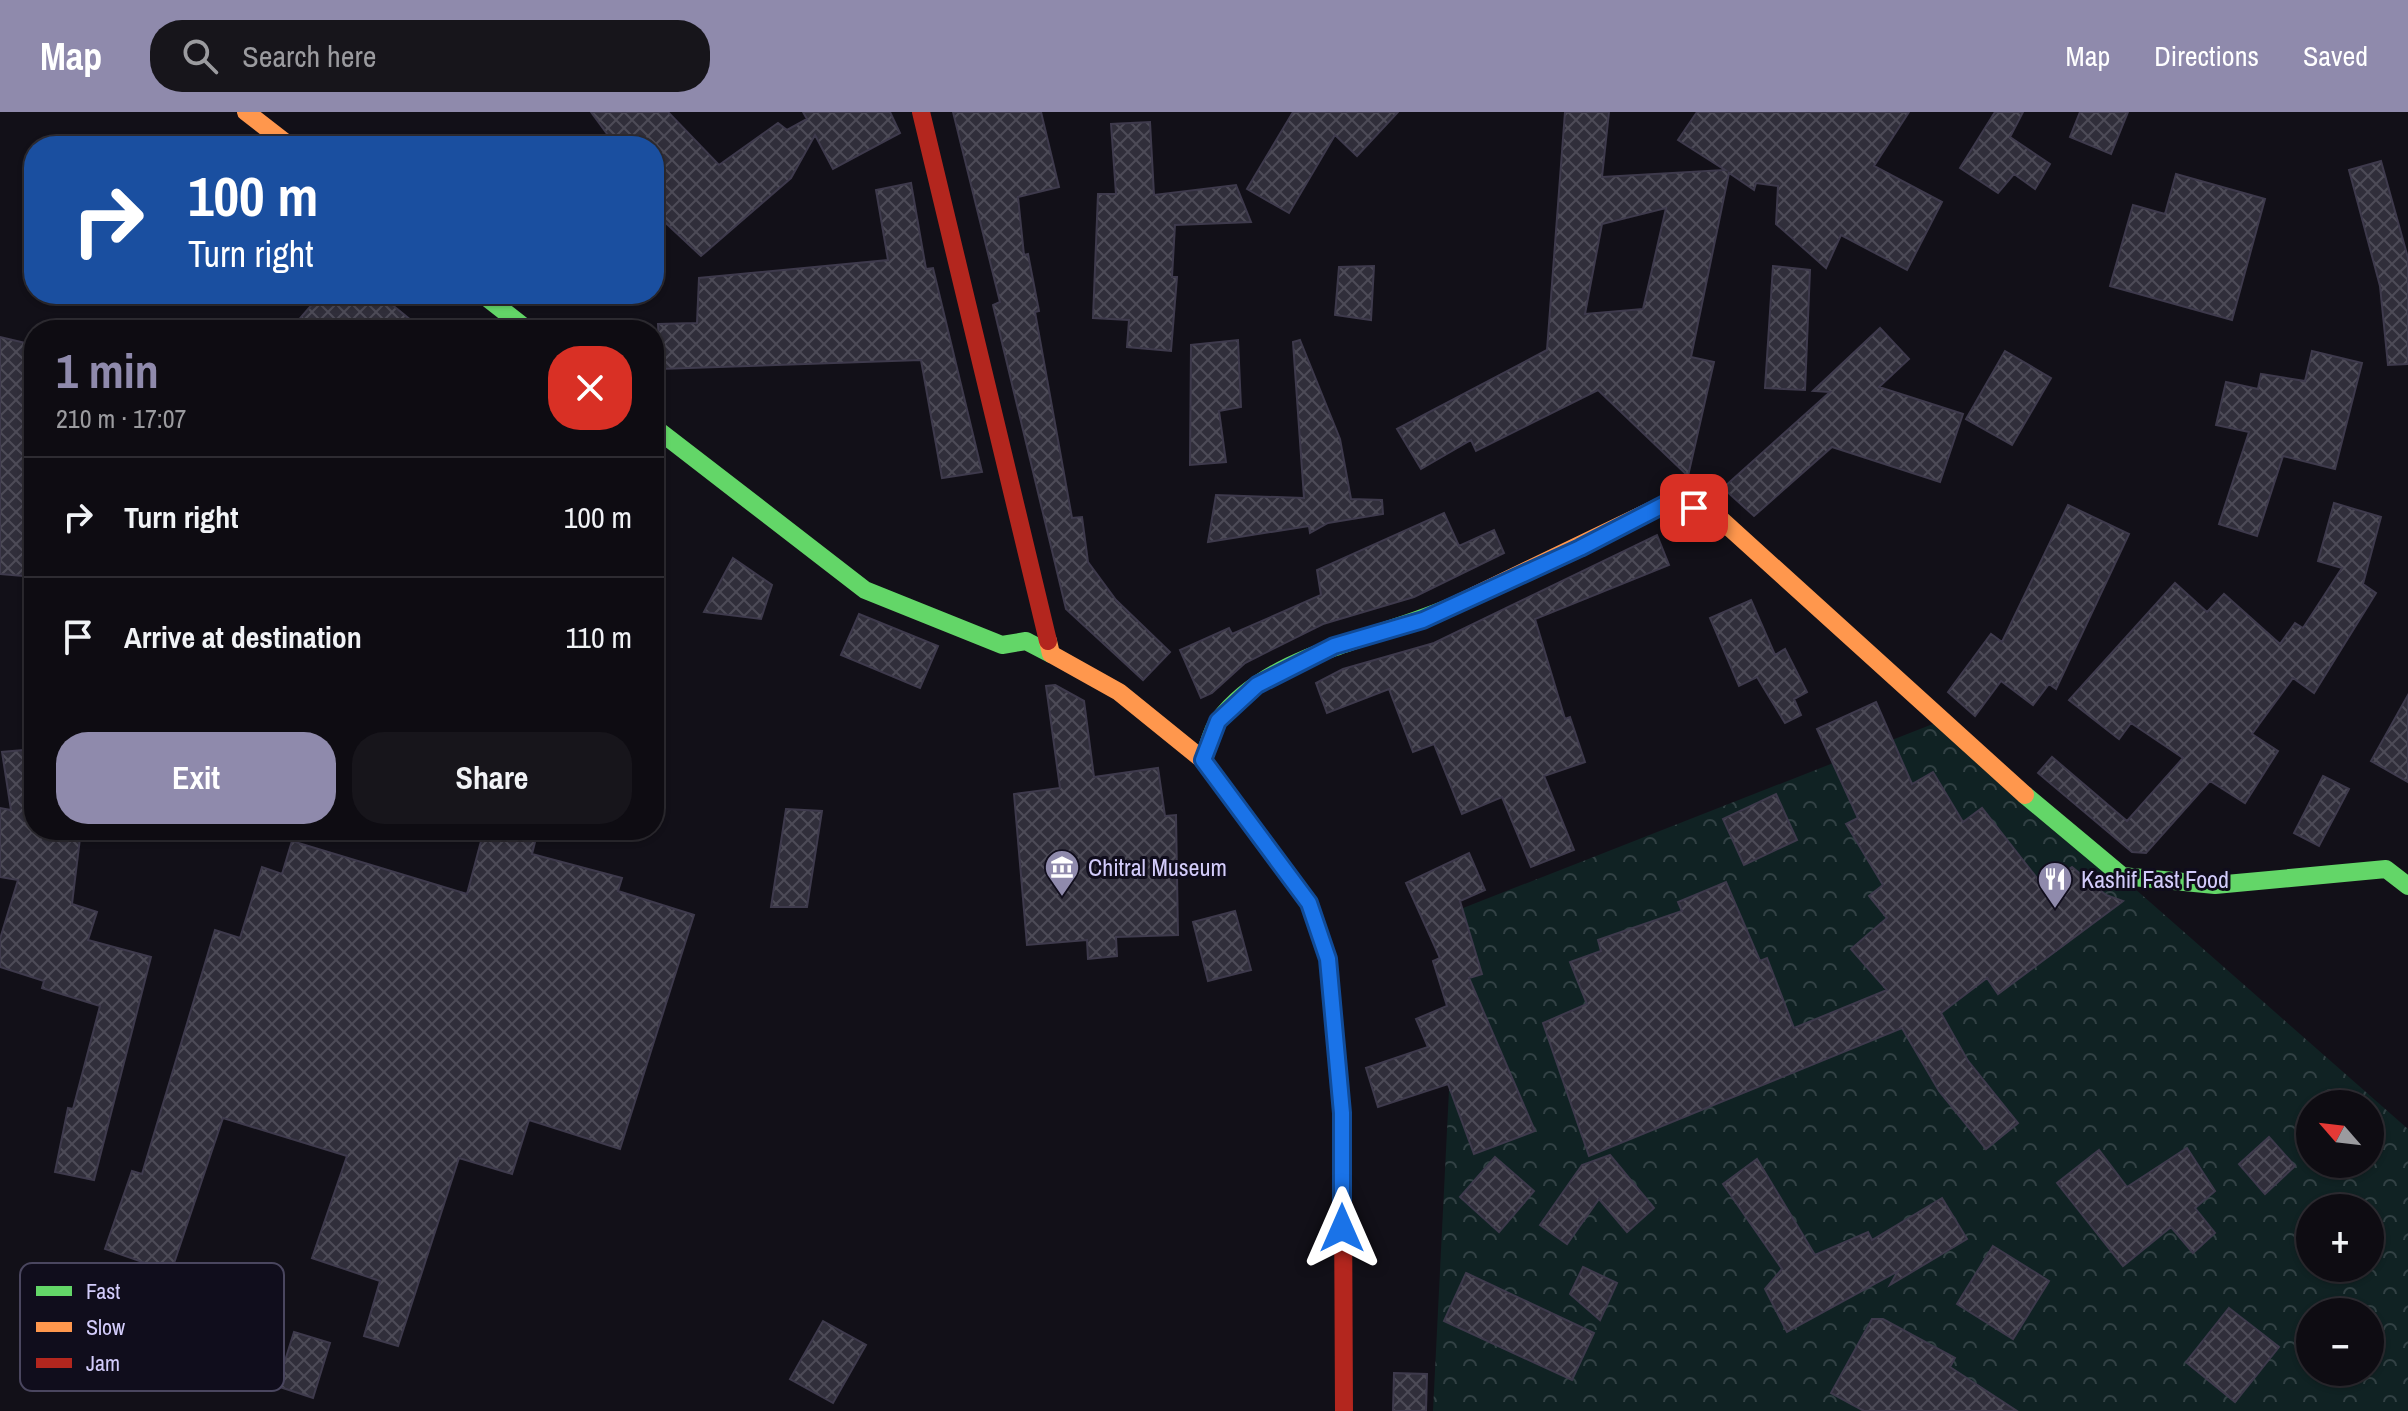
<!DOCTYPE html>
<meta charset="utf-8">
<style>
:root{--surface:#0e0c12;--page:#17151b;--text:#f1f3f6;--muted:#9b9b9f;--line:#2e2c32;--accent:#8f8aac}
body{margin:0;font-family:"Archivo Narrow",sans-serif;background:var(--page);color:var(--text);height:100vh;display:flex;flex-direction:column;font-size:30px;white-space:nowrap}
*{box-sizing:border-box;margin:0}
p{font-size:26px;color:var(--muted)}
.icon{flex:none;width:44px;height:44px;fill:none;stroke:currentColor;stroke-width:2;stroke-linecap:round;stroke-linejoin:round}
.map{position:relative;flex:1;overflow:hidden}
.sheet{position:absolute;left:24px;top:208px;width:640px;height:520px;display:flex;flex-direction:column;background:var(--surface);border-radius:32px;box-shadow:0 2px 6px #0004,0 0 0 2px var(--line)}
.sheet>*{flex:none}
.hud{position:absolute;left:24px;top:24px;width:640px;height:168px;border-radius:32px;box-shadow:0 2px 6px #0004,0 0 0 2px var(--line);background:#1a4fa0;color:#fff;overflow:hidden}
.needle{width:52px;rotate:298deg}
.fabs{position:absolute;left:2296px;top:978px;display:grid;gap:16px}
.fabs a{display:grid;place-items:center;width:88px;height:88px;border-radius:50%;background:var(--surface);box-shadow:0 2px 6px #0004,0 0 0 2px var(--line);font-size:40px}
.pin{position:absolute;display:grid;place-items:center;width:68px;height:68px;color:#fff;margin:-34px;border-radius:16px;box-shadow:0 4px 12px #0006}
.me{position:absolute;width:88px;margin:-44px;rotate:0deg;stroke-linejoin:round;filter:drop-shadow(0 0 6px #0008)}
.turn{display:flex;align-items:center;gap:28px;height:168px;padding:0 32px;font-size:36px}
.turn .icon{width:104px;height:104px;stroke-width:2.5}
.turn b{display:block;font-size:56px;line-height:68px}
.round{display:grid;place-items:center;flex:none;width:84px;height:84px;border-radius:32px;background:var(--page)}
.head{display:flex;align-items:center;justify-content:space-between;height:136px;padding:0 32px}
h1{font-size:48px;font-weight:700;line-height:60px;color:var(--accent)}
.action{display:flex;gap:16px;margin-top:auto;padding:16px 32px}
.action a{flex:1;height:92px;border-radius:32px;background:var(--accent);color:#fff;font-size:32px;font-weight:700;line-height:92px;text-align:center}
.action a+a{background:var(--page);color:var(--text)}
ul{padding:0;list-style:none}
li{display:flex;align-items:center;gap:24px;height:120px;padding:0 32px;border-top:2px solid var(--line)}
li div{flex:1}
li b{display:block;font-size:30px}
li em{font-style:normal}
header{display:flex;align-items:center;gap:48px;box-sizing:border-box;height:112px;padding:0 40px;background:var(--accent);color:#fff}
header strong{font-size:38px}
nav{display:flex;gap:44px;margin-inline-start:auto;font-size:28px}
.search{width:560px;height:72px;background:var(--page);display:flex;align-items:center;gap:20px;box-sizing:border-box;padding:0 28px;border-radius:32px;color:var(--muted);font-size:30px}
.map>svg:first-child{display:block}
</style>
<header>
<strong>Map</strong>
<div class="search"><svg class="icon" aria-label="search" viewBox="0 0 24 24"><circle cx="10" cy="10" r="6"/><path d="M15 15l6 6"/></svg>Search here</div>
<nav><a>Map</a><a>Directions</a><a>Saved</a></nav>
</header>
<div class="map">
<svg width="2408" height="1299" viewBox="0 0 2408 1299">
<defs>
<pattern id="forest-crowns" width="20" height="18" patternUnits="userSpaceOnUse" patternTransform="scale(2)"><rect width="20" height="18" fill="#102223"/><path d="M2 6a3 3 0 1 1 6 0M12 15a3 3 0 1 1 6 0" fill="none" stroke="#324144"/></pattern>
<pattern id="building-cross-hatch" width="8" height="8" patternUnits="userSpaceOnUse" patternTransform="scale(2)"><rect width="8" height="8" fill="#302e3a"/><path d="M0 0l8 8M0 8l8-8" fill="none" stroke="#4d4b57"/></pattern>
</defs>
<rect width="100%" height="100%" fill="#121018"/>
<!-- forest -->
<path fill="url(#forest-crowns)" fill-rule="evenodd" d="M 1943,608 L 2408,1017 L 2408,1299 L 1433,1299 L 1458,798 ZM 2310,992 L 2370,992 L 2370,1052 L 2310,1052 ZM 2310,1096 L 2370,1096 L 2370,1156 L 2310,1156 ZM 2310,1200 L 2370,1200 L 2370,1260 L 2310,1260 Z"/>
<!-- building -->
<path fill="url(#building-cross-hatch)" stroke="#3e3a4c" stroke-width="2" fill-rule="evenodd" d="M 591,0 L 668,0 L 719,53 L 778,11 L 787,18 L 807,7 L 803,0 L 890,0 L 900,21 L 833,57 L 815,23 L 791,66 L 701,144 L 654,100 L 654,34 L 616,34 Z
M 953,0 L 1041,0 L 1059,75 L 1018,85 L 1024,143 L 1028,142 L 1039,199 L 1035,200 L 1072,406 L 1082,405 L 1088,450 L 1116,488 L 1170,540 L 1143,568 L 1066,497 L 993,193 L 1000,190 Z
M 1293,0 L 1398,0 L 1357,44 L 1335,23 L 1289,101 L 1247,77 Z
M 1565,0 L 1609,0 L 1602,65 L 1725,58 L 1678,28 L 1697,0 L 1909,0 L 1874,54 L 1942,90 L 1907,158 L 1841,123 L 1826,156 L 1776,112 L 1778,74 L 1756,71 L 1754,78 L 1729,61 L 1691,245 L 1714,250 L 1688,364 L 1598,278 L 1476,339 L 1471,328 L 1421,357 L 1397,317 L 1547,238 ZM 1666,96 L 1643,197 L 1585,202 L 1602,112 Z
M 1995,0 L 2023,0 L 2010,25 L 2050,52 L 2035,77 L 2014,62 L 1998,81 L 1960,56 Z
M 2080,0 L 2128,0 L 2111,42 L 2070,25 Z
M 1150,10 L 1154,83 L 1236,73 L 1251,110 L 1175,113 L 1172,165 L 1177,165 L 1171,239 L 1127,235 L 1129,208 L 1093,206 L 1098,82 L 1116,82 L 1111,12 Z
M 2381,49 L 2408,146 L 2408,252 L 2388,253 L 2380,174 L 2349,58 Z
M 2176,62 L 2265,87 L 2232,208 L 2110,174 L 2133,93 L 2165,102 Z
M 911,71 L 926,157 L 933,156 L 982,360 L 942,366 L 921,248 L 660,257 L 658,212 L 697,211 L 699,166 L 888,148 L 876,78 Z
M 1374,154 L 1371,208 L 1335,203 L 1339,155 Z
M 1773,154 L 1810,158 L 1805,278 L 1765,276 Z
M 321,182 L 379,182 L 423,218 L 290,218 Z
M 1880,216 L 1909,247 L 1879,275 L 1963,302 L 1940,370 L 1832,335 L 1754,404 L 1723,376 L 1830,280 L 1813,279 Z
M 0,225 L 34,233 L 34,465 L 0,462 Z
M 1238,228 L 1241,295 L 1219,299 L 1226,350 L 1190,353 L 1191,233 Z
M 1300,228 L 1340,327 L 1351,387 L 1382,388 L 1383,402 L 1328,411 L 1310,421 L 1309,414 L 1208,430 L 1216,383 L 1304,386 L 1293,230 Z
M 2005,239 L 2051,266 L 2012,333 L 1966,307 Z
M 2312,239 L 2362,251 L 2335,357 L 2283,344 L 2257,424 L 2219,412 L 2249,320 L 2216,313 L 2226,270 L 2258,277 L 2261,262 L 2305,269 Z
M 2334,391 L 2381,405 L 2363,472 L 2376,481 L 2314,581 L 2293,566 L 2252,622 L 2278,639 L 2245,691 L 2210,669 L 2146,741 L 2132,740 L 2038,661 L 2052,645 L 2127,709 L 2183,646 L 2131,611 L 2119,627 L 2069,588 L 2175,471 L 2207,500 L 2224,482 L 2280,532 L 2295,511 L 2303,516 L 2342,456 L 2318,449 Z
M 2068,393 L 2129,422 L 2056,577 L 2049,572 L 2033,593 L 2001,569 L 1975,604 L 1948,580 L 1991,522 L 2002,530 Z
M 1444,401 L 1459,434 L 1494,418 L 1504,441 L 1414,485 L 1323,512 L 1245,551 L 1212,581 L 1201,586 L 1180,538 L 1229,516 L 1232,522 L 1321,483 L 1317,458 Z
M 1657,423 L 1669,453 L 1535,507 L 1565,607 L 1570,605 L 1585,650 L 1544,664 L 1574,738 L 1531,755 L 1502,685 L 1462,702 L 1434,632 L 1413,640 L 1389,577 L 1327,601 L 1316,571 L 1343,557 L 1434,531 Z
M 733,446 L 772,473 L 761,507 L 704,500 Z
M 1751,488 L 1775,543 L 1785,537 L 1807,580 L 1794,587 L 1801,603 L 1785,611 L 1757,565 L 1739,574 L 1710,506 Z
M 859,502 L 938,534 L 920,576 L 841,543 Z
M 1055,573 L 1084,589 L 1094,665 L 1158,656 L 1165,704 L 1176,703 L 1178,823 L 1116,825 L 1117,844 L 1088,847 L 1087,828 L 1027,833 L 1014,682 L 1060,676 L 1046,574 Z
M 2408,583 L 2408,670 L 2371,649 Z
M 1876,590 L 1912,672 L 1933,660 L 1963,710 L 1982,696 L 2044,775 L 2072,755 L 2106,783 L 2123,789 L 1998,882 L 1987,866 L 1941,901 L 1968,949 L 2018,1011 L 1986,1037 L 1939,979 L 1902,916 L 1589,1044 L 1543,911 L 1587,892 L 1570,850 L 1601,839 L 1598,828 L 1682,799 L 1678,790 L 1726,770 L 1760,849 L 1767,846 L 1794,916 L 1887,878 L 1851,837 L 1887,806 L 1869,784 L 1883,773 L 1846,712 L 1858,706 L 1817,617 Z
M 34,637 L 34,718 L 81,718 L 72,792 L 97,800 L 88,828 L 151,845 L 94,1068 L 55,1060 L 68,996 L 73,997 L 100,894 L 42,876 L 44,869 L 0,855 L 0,827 L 18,768 L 0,765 L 0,696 L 11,698 L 2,640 Z
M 2323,664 L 2349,677 L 2319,734 L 2294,721 Z
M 1776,682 L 1797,728 L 1744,753 L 1723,707 Z
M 786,697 L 822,699 L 807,795 L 771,795 Z
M 484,718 L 538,718 L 532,742 L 622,766 L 618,779 L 694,803 L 620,1037 L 529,1008 L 512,1062 L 459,1046 L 398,1234 L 364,1224 L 380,1169 L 312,1146 L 347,1044 L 223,1006 L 171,1160 L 105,1137 L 132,1059 L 142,1062 L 215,818 L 240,826 L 262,755 L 282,762 L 292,729 L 467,782 Z
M 1469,741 L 1485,778 L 1460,789 L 1482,862 L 1469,866 L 1535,1019 L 1474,1042 L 1448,972 L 1378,995 L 1366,956 L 1428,935 L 1416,907 L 1447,894 L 1433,849 L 1440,846 L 1406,771 Z
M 1235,799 L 1251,858 L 1208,869 L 1193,810 Z
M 2269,1025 L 2295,1054 L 2265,1082 L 2239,1052 Z
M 2187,1036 L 2215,1079 L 2195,1096 L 2215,1121 L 2193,1141 L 2171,1115 L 2123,1154 L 2057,1071 L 2099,1038 L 2127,1075 Z
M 1610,1043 L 1654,1096 L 1627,1120 L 1599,1087 L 1567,1132 L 1540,1113 L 1582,1053 Z
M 1495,1045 L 1534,1079 L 1499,1120 L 1460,1085 Z
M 1757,1047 L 1815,1143 L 1868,1120 L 1872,1128 L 1942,1086 L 1967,1127 L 1890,1173 L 1898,1159 L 1787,1220 L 1765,1177 L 1782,1157 L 1723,1072 Z
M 1993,1134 L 2049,1169 L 2013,1227 L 1957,1192 Z
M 1583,1155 L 1617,1171 L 1600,1208 L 1570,1182 Z
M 1466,1161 L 1594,1221 L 1572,1268 L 1444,1209 Z
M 2229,1196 L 2279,1235 L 2235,1290 L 2186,1250 Z
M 1872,1207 L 1883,1207 L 1955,1246 L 1950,1255 L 2017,1299 L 1864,1299 L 1831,1281 Z
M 823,1209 L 866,1233 L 833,1291 L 790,1267 Z
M 294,1220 L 330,1231 L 313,1286 L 277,1274 Z
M 1394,1261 L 1427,1262 L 1426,1299 L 1393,1299 Z"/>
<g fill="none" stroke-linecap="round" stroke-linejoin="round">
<!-- fast -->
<path stroke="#63d668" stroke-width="18" d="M 482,182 L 528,218
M 654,315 L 865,478 L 1002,533 L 1026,529 L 1051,542
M 1203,648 C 1208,636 1211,618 1219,608 C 1272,538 1384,527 1459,491
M 2025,683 L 2122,764 L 2215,773 L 2386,757 L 2408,774"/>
<!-- slow -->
<path stroke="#ff974d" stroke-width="18" d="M 246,0 L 290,34
M 1459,491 L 1671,389 L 1717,404 L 2025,683
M 1048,529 L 1051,542 L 1119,580 L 1203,648 L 1309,791 L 1328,847 L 1342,1001 L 1343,1086"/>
<!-- jam -->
<path stroke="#b3261e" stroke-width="18" d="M 921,0 L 1048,529
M 1343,1086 L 1344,1299"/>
</g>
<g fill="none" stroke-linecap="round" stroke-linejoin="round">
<!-- route casing -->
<g stroke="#114b97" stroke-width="20">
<path id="route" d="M 1342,1116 L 1342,1001 L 1328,847 L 1309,791 L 1203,648 L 1218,609 L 1257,573 L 1334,534 L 1423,508 L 1580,436 L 1671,389 L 1694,396"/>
</g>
<!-- route -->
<use href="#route" stroke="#1a73e8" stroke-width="14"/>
</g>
<!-- icons -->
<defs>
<g id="museum-pin" transform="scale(1.8)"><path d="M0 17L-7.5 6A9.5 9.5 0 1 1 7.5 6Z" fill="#8f8aac" stroke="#100d1c"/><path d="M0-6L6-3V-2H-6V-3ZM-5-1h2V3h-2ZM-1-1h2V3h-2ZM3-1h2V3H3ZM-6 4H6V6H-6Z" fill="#fff"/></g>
<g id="restaurant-pin" transform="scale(1.8)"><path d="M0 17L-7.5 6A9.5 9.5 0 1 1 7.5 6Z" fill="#8f8aac" stroke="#100d1c"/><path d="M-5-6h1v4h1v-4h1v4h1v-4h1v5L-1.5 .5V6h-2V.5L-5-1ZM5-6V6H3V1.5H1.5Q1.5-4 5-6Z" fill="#fff"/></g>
</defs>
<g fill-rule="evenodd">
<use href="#museum-pin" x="1062" y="755"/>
<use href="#restaurant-pin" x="2055" y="767"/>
</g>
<g text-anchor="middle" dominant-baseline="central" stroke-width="6" stroke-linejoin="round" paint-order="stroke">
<!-- poi labels -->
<g font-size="24" fill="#d3ccfb" stroke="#100d1c" text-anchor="start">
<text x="1088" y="755">Chitral Museum</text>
<text x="2081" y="767">Kashif Fast Food</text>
</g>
</g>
<!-- legend -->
<rect x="20" y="1151" width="264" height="128" rx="12" fill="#100d1c" stroke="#4a465f" stroke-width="2"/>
<rect x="36" y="1174" width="36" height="10" fill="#63d668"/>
<rect x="36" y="1210" width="36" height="10" fill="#ff974d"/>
<rect x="36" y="1246" width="36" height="10" fill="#b3261e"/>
<g font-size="22" fill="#d3ccfb">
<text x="86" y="1187">Fast</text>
<text x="86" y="1223">Slow</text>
<text x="86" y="1259">Jam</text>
</g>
</svg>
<div class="fabs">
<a><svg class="needle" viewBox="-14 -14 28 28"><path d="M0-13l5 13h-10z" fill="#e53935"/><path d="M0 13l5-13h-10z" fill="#9b9b9f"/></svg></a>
<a>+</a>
<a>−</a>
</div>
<div class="pin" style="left:1694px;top:396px;background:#d93025"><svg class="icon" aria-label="arrive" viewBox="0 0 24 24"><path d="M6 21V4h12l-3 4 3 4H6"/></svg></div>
<svg class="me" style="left:1342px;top:1116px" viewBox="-20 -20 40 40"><path d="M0-17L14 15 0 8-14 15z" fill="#1a73e8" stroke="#fff" stroke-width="4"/></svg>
<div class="hud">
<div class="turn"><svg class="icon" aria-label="right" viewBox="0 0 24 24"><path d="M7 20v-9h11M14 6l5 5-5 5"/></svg><div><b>100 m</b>Turn right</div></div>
</div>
<section class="sheet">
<div class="head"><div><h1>1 min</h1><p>210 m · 17:07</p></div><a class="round" style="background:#d93025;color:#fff"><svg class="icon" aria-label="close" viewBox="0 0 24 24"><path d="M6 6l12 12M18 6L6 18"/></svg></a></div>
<ul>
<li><svg class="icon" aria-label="right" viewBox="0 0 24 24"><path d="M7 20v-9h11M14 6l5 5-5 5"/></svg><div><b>Turn right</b></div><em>100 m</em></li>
<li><svg class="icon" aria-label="arrive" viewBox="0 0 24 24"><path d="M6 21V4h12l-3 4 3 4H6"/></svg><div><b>Arrive at destination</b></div><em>110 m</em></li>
</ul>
<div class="action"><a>Exit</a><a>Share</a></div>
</section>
</div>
